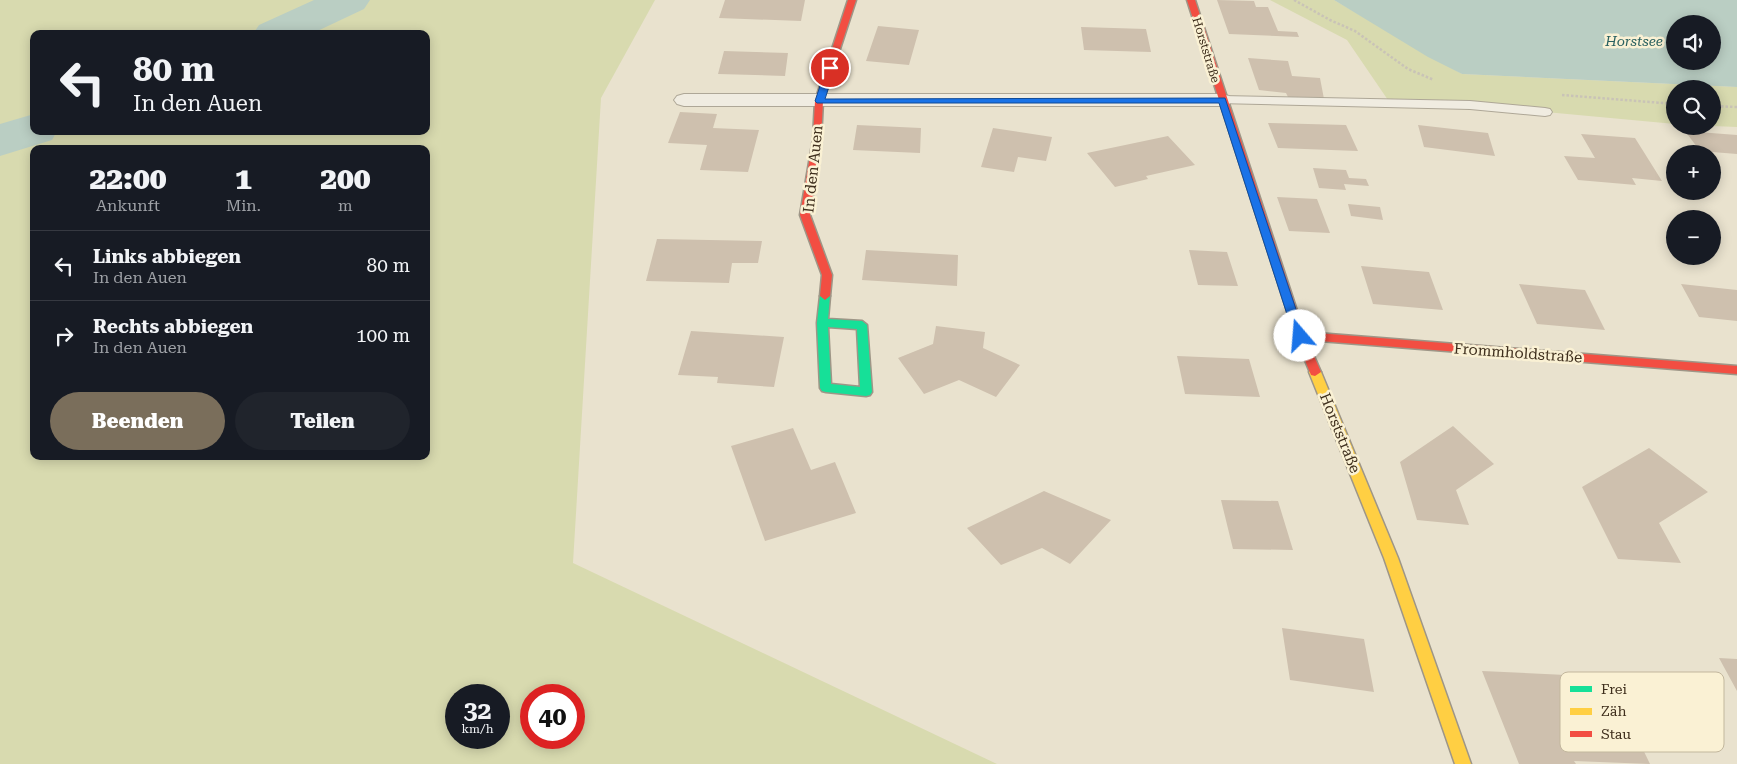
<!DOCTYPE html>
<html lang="de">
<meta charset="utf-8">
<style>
:root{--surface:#171b24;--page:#20242c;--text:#f1f3f6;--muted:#9ea1a6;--line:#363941;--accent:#7a6e5b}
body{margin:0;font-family:"Roboto Serif",serif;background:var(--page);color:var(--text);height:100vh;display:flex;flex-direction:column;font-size:19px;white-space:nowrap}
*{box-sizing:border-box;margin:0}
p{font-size:16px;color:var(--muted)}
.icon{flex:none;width:28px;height:28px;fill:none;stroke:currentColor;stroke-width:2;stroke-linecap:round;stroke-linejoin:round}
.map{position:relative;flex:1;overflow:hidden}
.details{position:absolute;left:30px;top:145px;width:400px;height:315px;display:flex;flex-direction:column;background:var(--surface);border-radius:10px;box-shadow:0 2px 12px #0003}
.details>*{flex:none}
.hud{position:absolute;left:30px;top:30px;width:400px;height:105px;border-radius:10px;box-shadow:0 2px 12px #0003;background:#171b24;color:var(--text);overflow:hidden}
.fabs{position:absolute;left:1666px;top:15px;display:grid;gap:10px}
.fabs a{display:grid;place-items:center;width:55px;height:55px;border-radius:50%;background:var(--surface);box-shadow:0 2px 12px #0003;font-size:25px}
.speed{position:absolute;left:445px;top:684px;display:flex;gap:10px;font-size:25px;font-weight:700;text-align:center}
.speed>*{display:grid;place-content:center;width:65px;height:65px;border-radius:50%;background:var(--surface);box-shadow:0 2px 12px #0003;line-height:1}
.speed small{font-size:12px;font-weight:400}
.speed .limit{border:8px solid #d22;background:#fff;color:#111}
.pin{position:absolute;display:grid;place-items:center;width:42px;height:42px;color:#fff;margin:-21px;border:2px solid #fff;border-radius:50%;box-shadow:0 1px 5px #0007}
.me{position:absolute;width:55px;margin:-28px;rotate:342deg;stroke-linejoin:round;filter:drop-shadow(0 0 4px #0008)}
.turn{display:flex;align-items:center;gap:18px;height:105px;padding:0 20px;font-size:22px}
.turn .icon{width:65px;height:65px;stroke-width:2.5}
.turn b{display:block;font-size:35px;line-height:42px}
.eta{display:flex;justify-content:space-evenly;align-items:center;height:85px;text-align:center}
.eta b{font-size:30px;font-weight:800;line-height:35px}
.action{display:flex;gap:10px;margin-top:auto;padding:10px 20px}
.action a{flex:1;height:58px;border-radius:30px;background:var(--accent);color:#fff;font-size:20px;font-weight:800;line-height:58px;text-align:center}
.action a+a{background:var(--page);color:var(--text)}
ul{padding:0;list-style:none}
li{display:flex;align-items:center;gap:15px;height:70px;padding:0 20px;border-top:1px solid var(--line)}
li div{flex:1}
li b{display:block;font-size:19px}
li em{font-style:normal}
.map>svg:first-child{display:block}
</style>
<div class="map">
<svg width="1737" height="764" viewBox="0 0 1737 764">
<rect width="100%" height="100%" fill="#e9e2ce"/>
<!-- green -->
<path fill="#d8daaf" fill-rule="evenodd" d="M 0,0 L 655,0 L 601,98 L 573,563 L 997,764 L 0,764 ZM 34,34 L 426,34 L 426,131 L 34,131 ZM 34,149 L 426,149 L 426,456 L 34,456 ZM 456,695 L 499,695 L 499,738 L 456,738 ZM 531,695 L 574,695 L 574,738 L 531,738 Z
M 1270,0 L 1334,0 L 1462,74 L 1737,87 L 1737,127 L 1713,126 L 1712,89 L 1675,89 L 1675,124 L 1470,105 L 1390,103 L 1347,40 Z"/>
<!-- water -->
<path fill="#bacec3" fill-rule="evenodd" d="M 1334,0 L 1737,0 L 1737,87 L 1462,74 L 1428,57 ZM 1675,24 L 1712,24 L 1712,61 L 1675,61 Z"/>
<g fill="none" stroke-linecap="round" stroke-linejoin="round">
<!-- river -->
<path fill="#bacec3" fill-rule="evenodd" d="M 314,0 L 370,0 L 364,9 L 311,34 L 253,34 L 259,25 Z
M 34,114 L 34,131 L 57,131 L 52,140 L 0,156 L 0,124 Z"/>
</g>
<!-- building -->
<path fill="#cec0ae" d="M 725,0 L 805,0 L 801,21 L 719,18 Z
M 1217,0 L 1254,1 L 1256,7 L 1268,7 L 1278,31 L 1297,32 L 1299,37 L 1229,34 Z
M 878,26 L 919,30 L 909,65 L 866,61 Z
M 1081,27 L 1146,29 L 1151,52 L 1084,50 Z
M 724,51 L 788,53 L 785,76 L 718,74 Z
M 1248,58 L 1288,61 L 1292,76 L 1320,78 L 1324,99 L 1288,97 L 1286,93 L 1259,90 Z
M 680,112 L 717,114 L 713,128 L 759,130 L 748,172 L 700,170 L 707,145 L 668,143 Z
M 1268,123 L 1346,125 L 1358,151 L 1278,148 Z
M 857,125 L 921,128 L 920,153 L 853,150 Z
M 1418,125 L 1488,133 L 1495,156 L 1424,147 Z
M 993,128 L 1052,137 L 1046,161 L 1018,157 L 1014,172 L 981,167 Z
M 1685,131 L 1737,135 L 1737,154 L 1700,151 Z
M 1581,134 L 1635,138 L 1662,181 L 1632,178 L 1636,185 L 1578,180 L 1564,156 L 1595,158 Z
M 1168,136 L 1195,165 L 1146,176 L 1148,179 L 1115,187 L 1087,153 Z
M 1313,168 L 1346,170 L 1349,178 L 1366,179 L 1369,186 L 1344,184 L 1346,190 L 1319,188 Z
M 1277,197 L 1317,199 L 1330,233 L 1289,231 Z
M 1348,204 L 1380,207 L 1383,220 L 1351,216 Z
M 657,239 L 762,241 L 758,263 L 732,263 L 729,283 L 646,281 Z
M 866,250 L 958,255 L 957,286 L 862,280 Z
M 1189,250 L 1227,252 L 1238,286 L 1198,285 Z
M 1361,266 L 1429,272 L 1443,310 L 1373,304 Z
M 1519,284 L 1585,290 L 1605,330 L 1537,324 Z
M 1681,284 L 1737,290 L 1737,321 L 1699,317 Z
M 936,326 L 985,332 L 983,348 L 1020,365 L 996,397 L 959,380 L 924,394 L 898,358 L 933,344 Z
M 691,331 L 784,337 L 774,387 L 717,383 L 718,377 L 678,375 Z
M 1177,356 L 1249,359 L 1260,397 L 1185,394 Z
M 1453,426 L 1494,464 L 1456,490 L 1469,525 L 1417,520 L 1400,462 Z
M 793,428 L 811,470 L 835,462 L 856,513 L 765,541 L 731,446 Z
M 1649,448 L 1708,492 L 1659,523 L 1681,563 L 1618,559 L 1582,487 Z
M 1044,491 L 1111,520 L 1070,564 L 1042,548 L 1001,565 L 967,528 Z
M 1221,500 L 1278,501 L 1293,550 L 1233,549 Z
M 1282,628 L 1364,639 L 1374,692 L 1290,680 Z
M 1719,658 L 1737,659 L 1737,691 Z
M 1482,671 L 1608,677 L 1650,764 L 1574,761 L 1576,764 L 1519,764 Z"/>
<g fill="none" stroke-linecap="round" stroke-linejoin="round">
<!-- lane casing -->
<g stroke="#aea797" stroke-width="2">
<path id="lane" d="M 1222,96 L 1470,101 L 1545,108 L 1550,109 L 1552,112 L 1550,115 L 1545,116 L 1470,109 L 1217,103 L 1215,100 Z"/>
</g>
<!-- street casing -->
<g stroke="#aea797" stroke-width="2">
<path id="street" d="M 684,94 L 1222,94 L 1229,96 L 1232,100 L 1229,104 L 1222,106 L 684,106 L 677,104 L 674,100 L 677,96 Z"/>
</g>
<!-- fast casing -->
<g stroke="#9e9687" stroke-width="3">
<path id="fast" d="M 825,292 L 830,296 L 828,319 L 862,321 L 867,325 L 872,392 L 870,395 L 866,396 L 826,392 L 822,391 L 820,388 L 817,323 L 820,296 ZM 828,327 L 857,329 L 860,387 L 831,384 Z"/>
</g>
<!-- slow casing -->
<g stroke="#9e9687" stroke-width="3">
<path id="slow" d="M 1315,368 L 1321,372 L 1398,558 L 1471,764 L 1455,764 L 1384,558 L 1309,372 Z"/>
</g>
<!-- jam casing -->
<g stroke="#9e9687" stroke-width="3">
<path id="jam" d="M 848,0 L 856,0 L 823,101 L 821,139 L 810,215 L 832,275 L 830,296 L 825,300 L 820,296 L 822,275 L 800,215 L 813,139 L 815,101 Z
M 1187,0 L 1195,0 L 1304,332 L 1737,366 L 1737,374 L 1307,340 L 1321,372 L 1315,376 L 1311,375 L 1295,336 Z"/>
</g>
<!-- path -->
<path stroke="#c9c3b7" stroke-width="2.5" stroke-dasharray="2.5 2" stroke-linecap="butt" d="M 1294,0 L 1330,20 L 1355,31 L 1408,69 L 1434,80
M 1562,95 L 1675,104
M 1712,106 L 1737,107"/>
<!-- lane -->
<use href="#lane" fill="#f0ece1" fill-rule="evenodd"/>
<!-- street -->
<use href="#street" fill="#f0ece1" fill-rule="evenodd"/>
<!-- fast -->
<use href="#fast" fill="#16e098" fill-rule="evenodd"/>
<!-- slow -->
<use href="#slow" fill="#ffcf43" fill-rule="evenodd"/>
<!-- jam -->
<use href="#jam" fill="#f24e42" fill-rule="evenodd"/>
</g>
<!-- route -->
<path fill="#1a73e8" stroke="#114b97" d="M 830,65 L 835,68 L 825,99 L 1225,98 L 1305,336 L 1304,339 L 1296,339 L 1294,336 L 1219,103 L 817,103 L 815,101 L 826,68 Z"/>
<g text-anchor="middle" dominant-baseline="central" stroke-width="5" stroke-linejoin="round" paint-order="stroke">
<!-- far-street labels -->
<g font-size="12" fill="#3f2f1d" stroke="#faf1d4">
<text transform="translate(1206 50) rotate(73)">Horststraße</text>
</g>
<!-- far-water labels -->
<g font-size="14" font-style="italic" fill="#2a6160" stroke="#faf1d4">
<text x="1634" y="41">Horstsee</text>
</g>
<!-- street labels -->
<g font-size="15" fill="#3f2f1d" stroke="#faf1d4">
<text transform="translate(813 169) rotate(-84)">In den Auen</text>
<text transform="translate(1518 353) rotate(4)">Frommholdstraße</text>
<text transform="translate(1340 433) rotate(68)">Horststraße</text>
</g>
</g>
<!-- legend -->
<rect x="1560" y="672" width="164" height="80" rx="8" fill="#faf1d4" stroke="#c2b79d" stroke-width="1"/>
<rect x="1570" y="686" width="22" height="6" fill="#16e098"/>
<rect x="1570" y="708" width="22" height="7" fill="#ffcf43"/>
<rect x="1570" y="731" width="22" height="6" fill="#f24e42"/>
<g font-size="14" fill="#3f2f1d">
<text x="1601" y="694">Frei</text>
<text x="1601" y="716">Zäh</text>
<text x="1601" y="739">Stau</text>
</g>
</svg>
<div class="fabs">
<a><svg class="icon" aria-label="sound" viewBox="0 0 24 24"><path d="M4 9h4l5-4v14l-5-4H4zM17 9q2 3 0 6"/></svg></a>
<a><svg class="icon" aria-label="search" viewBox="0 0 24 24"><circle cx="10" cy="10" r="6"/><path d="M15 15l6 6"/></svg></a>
<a>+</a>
<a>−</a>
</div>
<div class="speed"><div>32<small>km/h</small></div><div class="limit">40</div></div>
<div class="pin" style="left:830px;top:68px;background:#d93025"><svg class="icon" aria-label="arrive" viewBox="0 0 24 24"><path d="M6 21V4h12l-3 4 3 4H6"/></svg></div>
<svg class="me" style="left:1300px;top:336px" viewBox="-20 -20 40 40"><circle r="19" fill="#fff"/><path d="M0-13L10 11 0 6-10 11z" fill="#1a73e8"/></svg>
<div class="hud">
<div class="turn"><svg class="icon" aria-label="left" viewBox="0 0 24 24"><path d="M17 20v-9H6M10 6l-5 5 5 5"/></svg><div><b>80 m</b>In den Auen</div></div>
</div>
<section class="details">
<div class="eta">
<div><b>22:00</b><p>Ankunft</p></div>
<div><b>1</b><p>Min.</p></div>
<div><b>200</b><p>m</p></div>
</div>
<ul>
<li><svg class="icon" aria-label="left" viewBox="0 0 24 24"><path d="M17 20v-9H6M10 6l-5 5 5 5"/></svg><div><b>Links abbiegen</b><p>In den Auen</p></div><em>80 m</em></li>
<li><svg class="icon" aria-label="right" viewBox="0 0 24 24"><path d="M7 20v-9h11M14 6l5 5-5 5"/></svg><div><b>Rechts abbiegen</b><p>In den Auen</p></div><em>100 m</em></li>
</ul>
<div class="action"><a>Beenden</a><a>Teilen</a></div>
</section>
</div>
